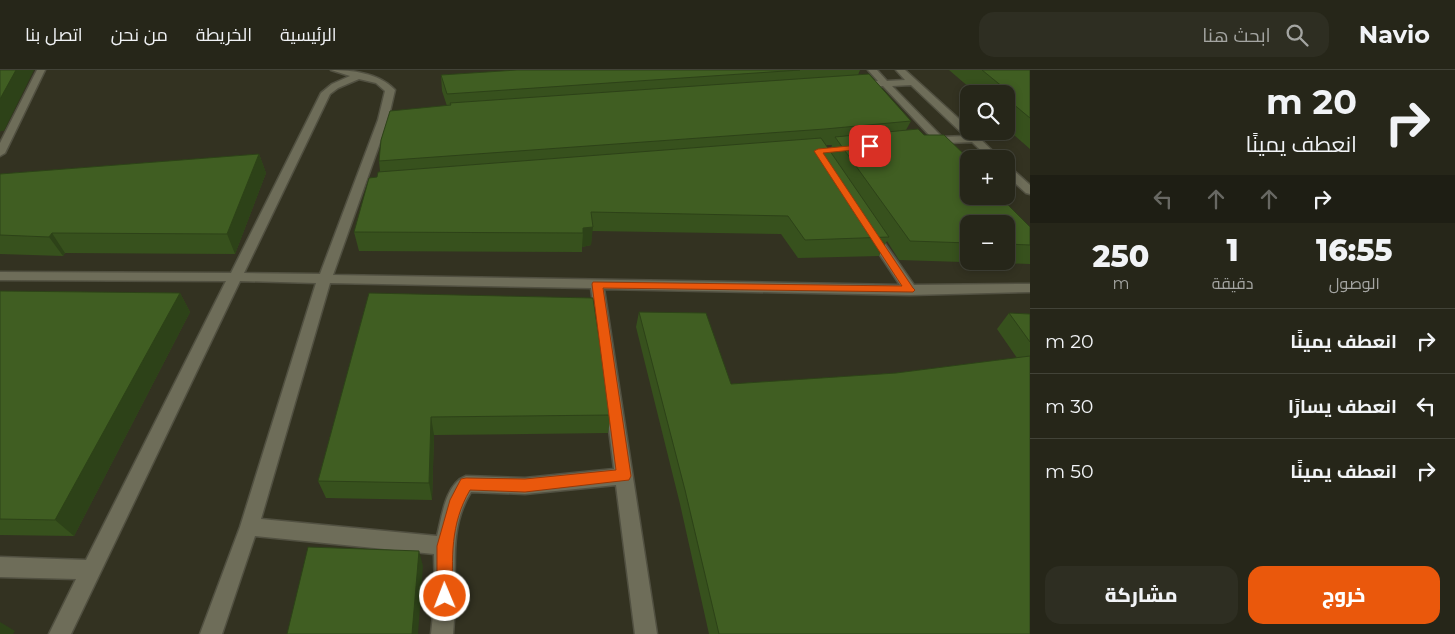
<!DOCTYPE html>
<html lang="ar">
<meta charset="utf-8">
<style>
:root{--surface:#262619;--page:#2e2e22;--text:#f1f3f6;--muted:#a4a5a2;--line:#424338;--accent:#ea580c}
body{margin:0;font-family:Montserrat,Cairo,sans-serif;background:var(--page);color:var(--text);direction:rtl;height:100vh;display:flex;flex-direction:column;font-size:19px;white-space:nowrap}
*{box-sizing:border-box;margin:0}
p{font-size:16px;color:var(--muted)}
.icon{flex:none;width:28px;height:28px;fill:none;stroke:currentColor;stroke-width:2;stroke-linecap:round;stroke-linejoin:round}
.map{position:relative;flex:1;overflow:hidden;direction:ltr}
.sheet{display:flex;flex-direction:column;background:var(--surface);width:425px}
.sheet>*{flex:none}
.top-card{background:#262619;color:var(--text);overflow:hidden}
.buttons{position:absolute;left:960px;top:15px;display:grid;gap:10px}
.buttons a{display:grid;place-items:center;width:55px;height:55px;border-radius:10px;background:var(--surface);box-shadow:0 2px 8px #0003,0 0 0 1px var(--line);font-size:25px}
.pin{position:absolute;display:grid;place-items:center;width:42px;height:42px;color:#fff;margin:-21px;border-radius:10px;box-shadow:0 2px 8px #0006}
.me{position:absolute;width:55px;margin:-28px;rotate:359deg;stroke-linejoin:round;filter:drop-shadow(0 0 4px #0008)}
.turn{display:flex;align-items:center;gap:18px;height:105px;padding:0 15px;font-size:22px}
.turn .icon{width:65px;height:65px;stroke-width:2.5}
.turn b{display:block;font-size:35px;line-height:42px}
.lanes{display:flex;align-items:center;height:48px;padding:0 15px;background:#0003;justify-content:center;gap:25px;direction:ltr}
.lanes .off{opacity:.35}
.eta{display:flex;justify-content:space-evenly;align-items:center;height:85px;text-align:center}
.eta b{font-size:30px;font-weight:800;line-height:35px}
.cta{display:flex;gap:10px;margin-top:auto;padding:10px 15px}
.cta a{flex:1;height:58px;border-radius:15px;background:var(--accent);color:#fff;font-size:20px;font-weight:800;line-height:58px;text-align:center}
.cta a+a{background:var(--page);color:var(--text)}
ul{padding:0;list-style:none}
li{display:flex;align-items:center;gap:15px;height:65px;padding:0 15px;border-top:1px solid var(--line)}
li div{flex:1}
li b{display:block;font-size:19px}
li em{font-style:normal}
header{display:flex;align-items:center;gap:30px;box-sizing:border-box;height:70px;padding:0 25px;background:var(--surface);border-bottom:1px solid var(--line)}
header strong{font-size:24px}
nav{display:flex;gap:28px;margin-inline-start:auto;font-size:18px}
.search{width:350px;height:45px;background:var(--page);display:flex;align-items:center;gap:12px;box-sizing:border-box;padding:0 18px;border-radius:15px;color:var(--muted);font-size:19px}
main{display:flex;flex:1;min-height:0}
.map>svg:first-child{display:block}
</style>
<header>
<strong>Navio</strong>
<div class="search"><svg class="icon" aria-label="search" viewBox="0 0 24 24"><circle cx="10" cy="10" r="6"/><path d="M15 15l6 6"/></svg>ابحث هنا</div>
<nav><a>الرئيسية</a><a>الخريطة</a><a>من نحن</a><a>اتصل بنا</a></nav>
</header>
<main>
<section class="sheet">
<div class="top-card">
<div class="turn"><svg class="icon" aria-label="right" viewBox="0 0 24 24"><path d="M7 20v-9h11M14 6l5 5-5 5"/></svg><div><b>20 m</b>انعطف يمينًا</div></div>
<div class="lanes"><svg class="icon off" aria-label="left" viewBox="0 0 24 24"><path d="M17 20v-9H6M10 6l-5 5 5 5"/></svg><svg class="icon off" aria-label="ahead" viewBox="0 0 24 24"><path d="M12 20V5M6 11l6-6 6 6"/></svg><svg class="icon off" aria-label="ahead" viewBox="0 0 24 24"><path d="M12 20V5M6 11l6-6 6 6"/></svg><svg class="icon" aria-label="right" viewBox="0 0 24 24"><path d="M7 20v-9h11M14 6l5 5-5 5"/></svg></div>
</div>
<div class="eta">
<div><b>16:55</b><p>الوصول</p></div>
<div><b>1</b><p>دقيقة</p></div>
<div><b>250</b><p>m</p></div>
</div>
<ul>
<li><svg class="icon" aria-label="right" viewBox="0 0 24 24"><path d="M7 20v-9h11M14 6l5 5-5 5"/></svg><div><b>انعطف يمينًا</b></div><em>20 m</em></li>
<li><svg class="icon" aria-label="left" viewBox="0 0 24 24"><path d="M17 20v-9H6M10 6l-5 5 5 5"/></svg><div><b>انعطف يسارًا</b></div><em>30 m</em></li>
<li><svg class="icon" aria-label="right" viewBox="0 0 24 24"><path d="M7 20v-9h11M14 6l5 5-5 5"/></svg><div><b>انعطف يمينًا</b></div><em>50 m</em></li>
</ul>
<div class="cta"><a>خروج</a><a>مشاركة</a></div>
</section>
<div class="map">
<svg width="1030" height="564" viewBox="0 0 1030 564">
<rect width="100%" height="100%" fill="#333221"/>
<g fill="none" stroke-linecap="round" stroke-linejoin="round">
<!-- minor casing -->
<g stroke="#515041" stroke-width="3">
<path id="minor" d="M 37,0 L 45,0 L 5,83 L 0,86 L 0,73 Z
M 331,0 C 352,0 379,3 395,20 L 388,50 L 333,205 L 900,215 L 866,164 L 872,160 L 876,161 L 914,215 L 1030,214 L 1030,222 L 910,225 L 604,219 L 657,564 L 635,564 L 616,415 L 525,424 L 471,422 C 451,453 455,490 455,525 C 455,538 454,551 453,564 L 431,564 L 435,526 L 434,484 L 255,466 L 222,564 L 200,564 L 240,457 L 316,213 L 240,211 L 71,564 L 49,564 L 76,509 L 0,507 L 0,487 L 86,490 L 226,211 L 0,210 L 0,202 L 231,203 L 321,23 L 332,14 L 350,6 ZM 359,9 L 376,13 L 385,21 L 378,50 L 320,204 L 244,203 L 330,24 L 338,18 ZM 330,213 L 591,218 L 614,399 L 525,408 L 466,406 C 445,414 442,447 437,466 L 261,449 Z
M 868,0 L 877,0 L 887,11 L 905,10 L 896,0 L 905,0 L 969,58 L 969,61 L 972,61 L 1001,89 L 990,89 L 972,72 L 947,73 L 969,94 L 969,104 L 965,103 L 936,73 L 924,72 L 924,68 L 931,67 L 883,16 L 856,17 L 856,13 L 878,11 ZM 911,15 L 965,66 L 942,67 L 892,16 Z
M 1006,96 L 1010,97 L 1030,115 L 1030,124 L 1026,123 L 1006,105 Z"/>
</g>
<!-- minor -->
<use href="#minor" fill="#6e6d59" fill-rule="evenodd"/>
</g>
<!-- wall -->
<path fill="#37511d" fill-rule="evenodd" d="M 517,0 L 860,0 L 858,5 L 911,51 L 906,60 L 924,65 L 1002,130 L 1030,157 L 1030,194 L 899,190 L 887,171 L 879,186 L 798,188 L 781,164 L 592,161 L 591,175 L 582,177 L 582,182 L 359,181 L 354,162 L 377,107 L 380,101 L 379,91 L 447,36 L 442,21 L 441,5 ZM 826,75 L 832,75 L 830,81 ZM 969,154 L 1006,154 L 1006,191 L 969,191 Z
M 949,0 L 1030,0 L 1030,79 L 1006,58 L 1006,24 L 977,24 Z
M 259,84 L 266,103 L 235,184 L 65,183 L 63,186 L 0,184 L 0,104 Z
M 0,221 L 180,223 L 190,242 L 74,466 L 0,465 Z
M 369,223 L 611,345 L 608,363 L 434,365 L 432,430 L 326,428 L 318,411 Z
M 639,242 L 731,314 L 896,303 L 1017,288 L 997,259 L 1009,243 L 1030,244 L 1030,564 L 709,564 L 680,434 L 636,257 Z"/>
<!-- shaded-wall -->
<path fill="#2d4218" d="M 16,0 L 34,0 L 4,61 L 1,61 L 0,62 L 0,29 Z
M 259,84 L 266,103 L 235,184 L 227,164 Z
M 593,157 L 591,175 L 582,177 L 583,163 L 583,158 Z
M 52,163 L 65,183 L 63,186 L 49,167 Z
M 180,223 L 190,242 L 74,466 L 55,450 Z
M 431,347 L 434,365 L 432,430 L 429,413 Z
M 419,481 L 423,496 L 418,564 L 412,564 Z
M 0,552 L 15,561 L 13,564 L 0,564 Z"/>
<!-- building -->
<path fill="#405e22" stroke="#2d4218" d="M 0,0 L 16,0 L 0,29 Z
M 517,0 L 800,0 L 447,24 L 441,5 Z
M 982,0 L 1030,0 L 1030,48 L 1006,28 L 1006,24 L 1001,24 L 999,22 L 1009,22 Z
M 869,4 L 911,51 L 825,59 L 379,91 L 381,70 L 390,41 L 451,35 L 450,33 Z
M 918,59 L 924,65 L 944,65 L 967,87 L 969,89 L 969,126 L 999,126 L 1030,157 L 1030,175 L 1006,174 L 1006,154 L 969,154 L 969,173 L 910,171 L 835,67 Z
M 821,68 L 889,167 L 805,170 L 788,146 L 591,142 L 593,157 L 583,158 L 583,163 L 354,162 L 369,108 L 377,107 L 378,102 Z
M 259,84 L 227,164 L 52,163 L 49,167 L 0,165 L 0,104 Z
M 0,221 L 180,223 L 55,450 L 0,449 Z
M 369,223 L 593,228 L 611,345 L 431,347 L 429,413 L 318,411 Z
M 639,242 L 706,243 L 731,314 L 896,303 L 1030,286 L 1030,564 L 719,564 L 685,420 Z
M 1009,243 L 1030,244 L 1030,272 Z
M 308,477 L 419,481 L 412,564 L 287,564 Z"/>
<!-- route -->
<path fill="#ea580c" stroke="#983908" d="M 870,74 L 873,74 L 873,78 L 823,83 L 913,218 L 915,220 L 913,222 L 603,218 L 631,406 L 629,410 L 525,422 L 470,420 C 450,454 452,488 453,526 L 451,532 L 445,534 L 440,532 L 437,526 L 437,476 L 450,430 L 461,409 L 466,408 L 525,409 L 616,400 L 592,214 L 593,212 L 902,216 L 814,81 L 818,79 Z"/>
</svg>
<div class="buttons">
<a><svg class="icon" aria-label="search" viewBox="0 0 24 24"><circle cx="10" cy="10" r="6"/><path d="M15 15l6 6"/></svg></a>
<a>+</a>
<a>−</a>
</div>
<div class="pin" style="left:870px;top:76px;background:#d93025"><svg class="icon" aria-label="arrive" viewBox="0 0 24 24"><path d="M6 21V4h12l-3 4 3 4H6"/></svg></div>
<svg class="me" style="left:445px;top:526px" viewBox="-20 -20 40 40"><circle r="17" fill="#ea580c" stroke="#fff" stroke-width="3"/><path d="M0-11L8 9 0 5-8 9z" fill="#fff"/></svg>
</div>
</main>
